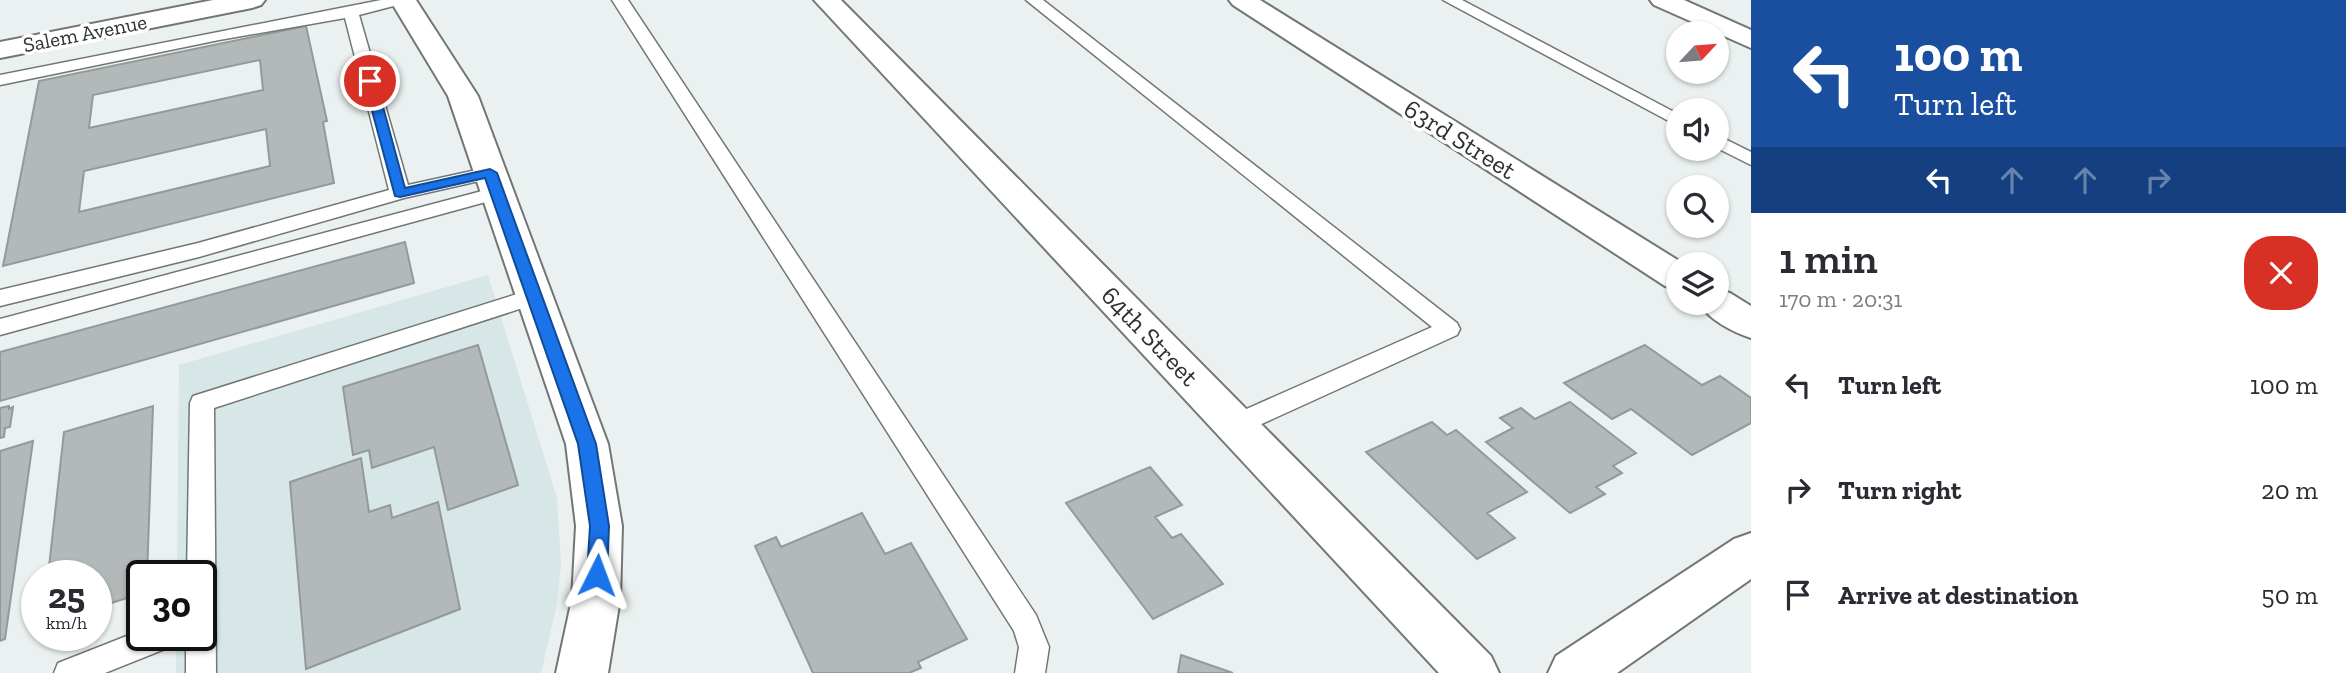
<!DOCTYPE html>
<meta charset="utf-8">
<style>
:root{--surface:#fff;--page:#f2f2f3;--text:#2b2b33;--muted:#7c7c81}
body{margin:0;font-family:"Zilla Slab",serif;background:var(--page);color:var(--text);height:100vh;display:flex;flex-direction:column;font-size:26px;white-space:nowrap}
*{box-sizing:border-box;margin:0}
p{font-size:23px;color:var(--muted)}
.icon{flex:none;width:38px;height:38px;fill:none;stroke:currentColor;stroke-width:2;stroke-linecap:round;stroke-linejoin:round}
.map{position:relative;flex:1;overflow:hidden}
.panel{display:flex;flex-direction:column;background:var(--surface);width:595px}
.panel>*{flex:none}
.guide{background:#1a4fa0;color:#fff;overflow:hidden}
.needle{width:46px;rotate:64deg}
.fabs{position:absolute;left:1666px;top:21px;display:grid;gap:14px}
.fabs a{display:grid;place-items:center;width:63px;height:63px;border-radius:50%;background:var(--surface);box-shadow:0 2px 5px #0004;font-size:35px}
.speed{position:absolute;left:21px;top:560px;display:flex;gap:14px;font-size:35px;font-weight:700;text-align:center}
.speed>*{display:grid;place-content:center;width:91px;height:91px;border-radius:50%;background:var(--surface);box-shadow:0 2px 5px #0004;line-height:1}
.speed small{font-size:18px;font-weight:400}
.speed .limit{border:4px solid #111;border-radius:10px;background:#fff;color:#111}
.pin{position:absolute;display:grid;place-items:center;width:60px;height:60px;color:#fff;margin:-30px;border:4px solid #fff;border-radius:50%;box-shadow:0 2px 7px #0007}
.me{position:absolute;width:77px;margin:-38px;rotate:3deg;stroke-linejoin:round;filter:drop-shadow(0 0 5px #0008)}
.turn{display:flex;align-items:center;gap:24px;height:147px;padding:0 28px;font-size:32px}
.turn .icon{width:91px;height:91px;stroke-width:2.5}
.turn b{display:block;font-size:49px;line-height:60px}
.lanes{display:flex;align-items:center;height:66px;padding:0 28px;background:#0003;justify-content:center;gap:35px;direction:ltr}
.lanes .off{opacity:.35}
.round{display:grid;place-items:center;flex:none;width:74px;height:74px;border-radius:28px;background:var(--page)}
.overview{display:flex;align-items:center;justify-content:space-between;height:119px;padding:0 28px}
h1{font-size:42px;font-weight:600;line-height:52px}
ul{padding:0;list-style:none}
li{display:flex;align-items:center;gap:21px;height:105px;padding:0 28px}
li div{flex:1}
li b{display:block;font-size:26px}
li em{font-style:normal}
main{display:flex;flex:1;min-height:0}
.map>svg:first-child{display:block}
</style>
<main>
<div class="map">
<svg width="1751" height="673" viewBox="0 0 1751 673">
<rect width="100%" height="100%" fill="#ebf1f0"/>
<!-- built -->
<path fill="#d7e6e6" d="M 488,275 L 557,498 L 561,564 L 557,604 L 541,673 L 176,673 L 176,635 L 201,635 L 201,576 L 177,576 L 179,365 Z"/>
<!-- building -->
<path fill="#b3b9b9" stroke="#949999" stroke-width="2" fill-rule="evenodd" d="M 306,26 L 327,121 L 323,122 L 334,183 L 3,266 L 39,81 ZM 260,60 L 263,90 L 89,128 L 93,95 ZM 266,129 L 270,166 L 79,212 L 84,171 Z
M 405,242 L 414,283 L 0,401 L 0,352 Z
M 478,345 L 518,485 L 448,510 L 434,447 L 372,468 L 369,450 L 353,455 L 343,387 Z
M 1645,345 L 1702,385 L 1720,376 L 1751,398 L 1751,423 L 1692,455 L 1631,409 L 1612,419 L 1564,383 Z
M 1570,402 L 1636,453 L 1613,466 L 1622,473 L 1596,487 L 1605,494 L 1570,513 L 1486,442 L 1513,428 L 1500,418 L 1521,408 L 1535,419 Z
M 9,406 L 9,409 L 13,407 L 10,427 L 5,428 L 4,437 L 0,438 L 0,408 Z
M 153,406 L 147,576 L 142,576 L 142,593 L 96,608 L 96,576 L 48,576 L 64,432 Z
M 1432,422 L 1447,435 L 1456,430 L 1527,492 L 1487,513 L 1515,538 L 1477,559 L 1366,452 Z
M 33,441 L 5,639 L 0,641 L 0,451 Z
M 361,458 L 369,512 L 390,505 L 392,518 L 438,502 L 460,609 L 306,669 L 290,482 Z
M 1150,467 L 1182,505 L 1155,517 L 1172,538 L 1181,534 L 1223,584 L 1153,619 L 1066,503 Z
M 862,513 L 885,554 L 911,543 L 967,639 L 918,662 L 921,668 L 909,673 L 813,673 L 755,546 L 776,537 L 781,547 Z
M 1181,655 L 1233,673 L 1178,673 Z"/>
<g fill="none" stroke-linecap="round" stroke-linejoin="round">
<!-- lane casing -->
<g stroke="#727776" stroke-width="3">
<path id="lane" d="M 381,0 L 408,0 L 405,3 L 359,15 L 408,185 L 490,167 L 497,169 L 500,173 L 497,177 L 404,198 L 199,257 L 0,306 L 0,290 L 198,243 L 389,190 L 345,18 L 219,40 L 0,85 L 0,75 Z
M 612,0 L 628,0 L 1036,615 L 1049,647 L 1045,673 L 1015,673 L 1019,647 L 1014,631 Z
M 1026,0 L 1043,0 L 1457,323 L 1460,329 L 1457,335 L 1244,432 L 1235,435 L 1226,432 L 1223,425 L 1226,418 L 1432,327 Z
M 1443,0 L 1462,0 L 1678,114 L 1678,126 Z
M 1717,135 L 1751,152 L 1751,165 L 1717,148 Z
M 497,187 L 504,189 L 507,193 L 504,197 L 0,335 L 0,319 Z
M 533,289 L 541,292 L 544,297 L 541,302 L 214,408 L 216,673 L 186,673 L 186,635 L 201,635 L 201,576 L 187,576 L 190,403 L 193,396 Z
M 142,630 L 142,635 L 180,635 L 175,645 L 105,673 L 54,673 L 58,663 Z"/>
</g>
<!-- street casing -->
<g stroke="#727776" stroke-width="4">
<path id="street" d="M 213,0 L 265,0 L 261,5 L 252,8 L 0,58 L 0,42 Z
M 390,0 L 416,0 L 478,96 L 608,444 L 622,526 L 620,599 L 608,673 L 556,673 L 572,599 L 576,526 L 566,444 L 448,96 Z
M 814,0 L 841,0 L 1491,656 L 1499,673 L 1439,673 Z
M 1229,0 L 1260,0 L 1684,264 L 1678,264 L 1678,289 L 1665,286 L 1233,5 Z
M 1650,0 L 1684,0 L 1751,30 L 1751,48 L 1654,5 Z
M 1717,289 L 1730,293 L 1751,306 L 1751,338 C 1733,332 1709,320 1699,303 L 1717,303 Z
M 1751,533 L 1751,579 L 1617,673 L 1548,673 L 1556,656 L 1734,539 Z"/>
</g>
<!-- lane -->
<use href="#lane" fill="#fff" fill-rule="evenodd"/>
<!-- street -->
<use href="#street" fill="#fff" fill-rule="evenodd"/>
</g>
<!-- route -->
<path fill="#1a73e8" stroke="#114b97" stroke-width="2" d="M 370,77 L 376,81 L 405,188 L 490,169 L 497,173 L 596,444 L 609,526 L 607,575 L 604,581 L 597,584 L 590,581 L 587,575 L 590,526 L 578,444 L 485,178 L 400,197 L 395,196 L 364,81 Z"/>
<g text-anchor="middle" dominant-baseline="central" stroke-width="7" stroke-linejoin="round" paint-order="stroke">
<!-- far-street labels -->
<g font-size="21" fill="#2f3131" stroke="#fff">
<text transform="translate(85 33) rotate(-11)">Salem Avenue</text>
</g>
<!-- street labels -->
<g font-size="26" fill="#2f3131" stroke="#fff">
<text transform="translate(1460 139) rotate(32)">63rd Street</text>
<text transform="translate(1150 336) rotate(46)">64th Street</text>
</g>
</g>
</svg>
<div class="fabs">
<a><svg class="needle" viewBox="-14 -14 28 28"><path d="M0-13l5 13h-10z" fill="#e53935"/><path d="M0 13l5-13h-10z" fill="#7c7c81"/></svg></a>
<a><svg class="icon" aria-label="sound" viewBox="0 0 24 24"><path d="M4 9h4l5-4v14l-5-4H4zM17 9q2 3 0 6"/></svg></a>
<a><svg class="icon" aria-label="search" viewBox="0 0 24 24"><circle cx="10" cy="10" r="6"/><path d="M15 15l6 6"/></svg></a>
<a><svg class="icon" aria-label="layers" viewBox="0 0 24 24"><path d="M12 4l9 5-9 5-9-5zM3 14l9 5 9-5"/></svg></a>
</div>
<div class="speed"><div>25<small>km/h</small></div><div class="limit">30</div></div>
<div class="pin" style="left:370px;top:81px;background:#d93025"><svg class="icon" aria-label="arrive" viewBox="0 0 24 24"><path d="M6 21V4h12l-3 4 3 4H6"/></svg></div>
<svg class="me" style="left:597px;top:575px" viewBox="-20 -20 40 40"><path d="M0-17L14 15 0 8-14 15z" fill="#1a73e8" stroke="#fff" stroke-width="4"/></svg>
</div>
<section class="panel">
<div class="guide">
<div class="turn"><svg class="icon" aria-label="left" viewBox="0 0 24 24"><path d="M17 20v-9H6M10 6l-5 5 5 5"/></svg><div><b>100 m</b>Turn left</div></div>
<div class="lanes"><svg class="icon" aria-label="left" viewBox="0 0 24 24"><path d="M17 20v-9H6M10 6l-5 5 5 5"/></svg><svg class="icon off" aria-label="ahead" viewBox="0 0 24 24"><path d="M12 20V5M6 11l6-6 6 6"/></svg><svg class="icon off" aria-label="ahead" viewBox="0 0 24 24"><path d="M12 20V5M6 11l6-6 6 6"/></svg><svg class="icon off" aria-label="right" viewBox="0 0 24 24"><path d="M7 20v-9h11M14 6l5 5-5 5"/></svg></div>
</div>
<div class="overview"><div><h1>1 min</h1><p>170 m · 20:31</p></div><a class="round" style="background:#d93025;color:#fff"><svg class="icon" aria-label="close" viewBox="0 0 24 24"><path d="M6 6l12 12M18 6L6 18"/></svg></a></div>
<ul>
<li><svg class="icon" aria-label="left" viewBox="0 0 24 24"><path d="M17 20v-9H6M10 6l-5 5 5 5"/></svg><div><b>Turn left</b></div><em>100 m</em></li>
<li><svg class="icon" aria-label="right" viewBox="0 0 24 24"><path d="M7 20v-9h11M14 6l5 5-5 5"/></svg><div><b>Turn right</b></div><em>20 m</em></li>
<li><svg class="icon" aria-label="arrive" viewBox="0 0 24 24"><path d="M6 21V4h12l-3 4 3 4H6"/></svg><div><b>Arrive at destination</b></div><em>50 m</em></li>
</ul>
</section>
</main>
